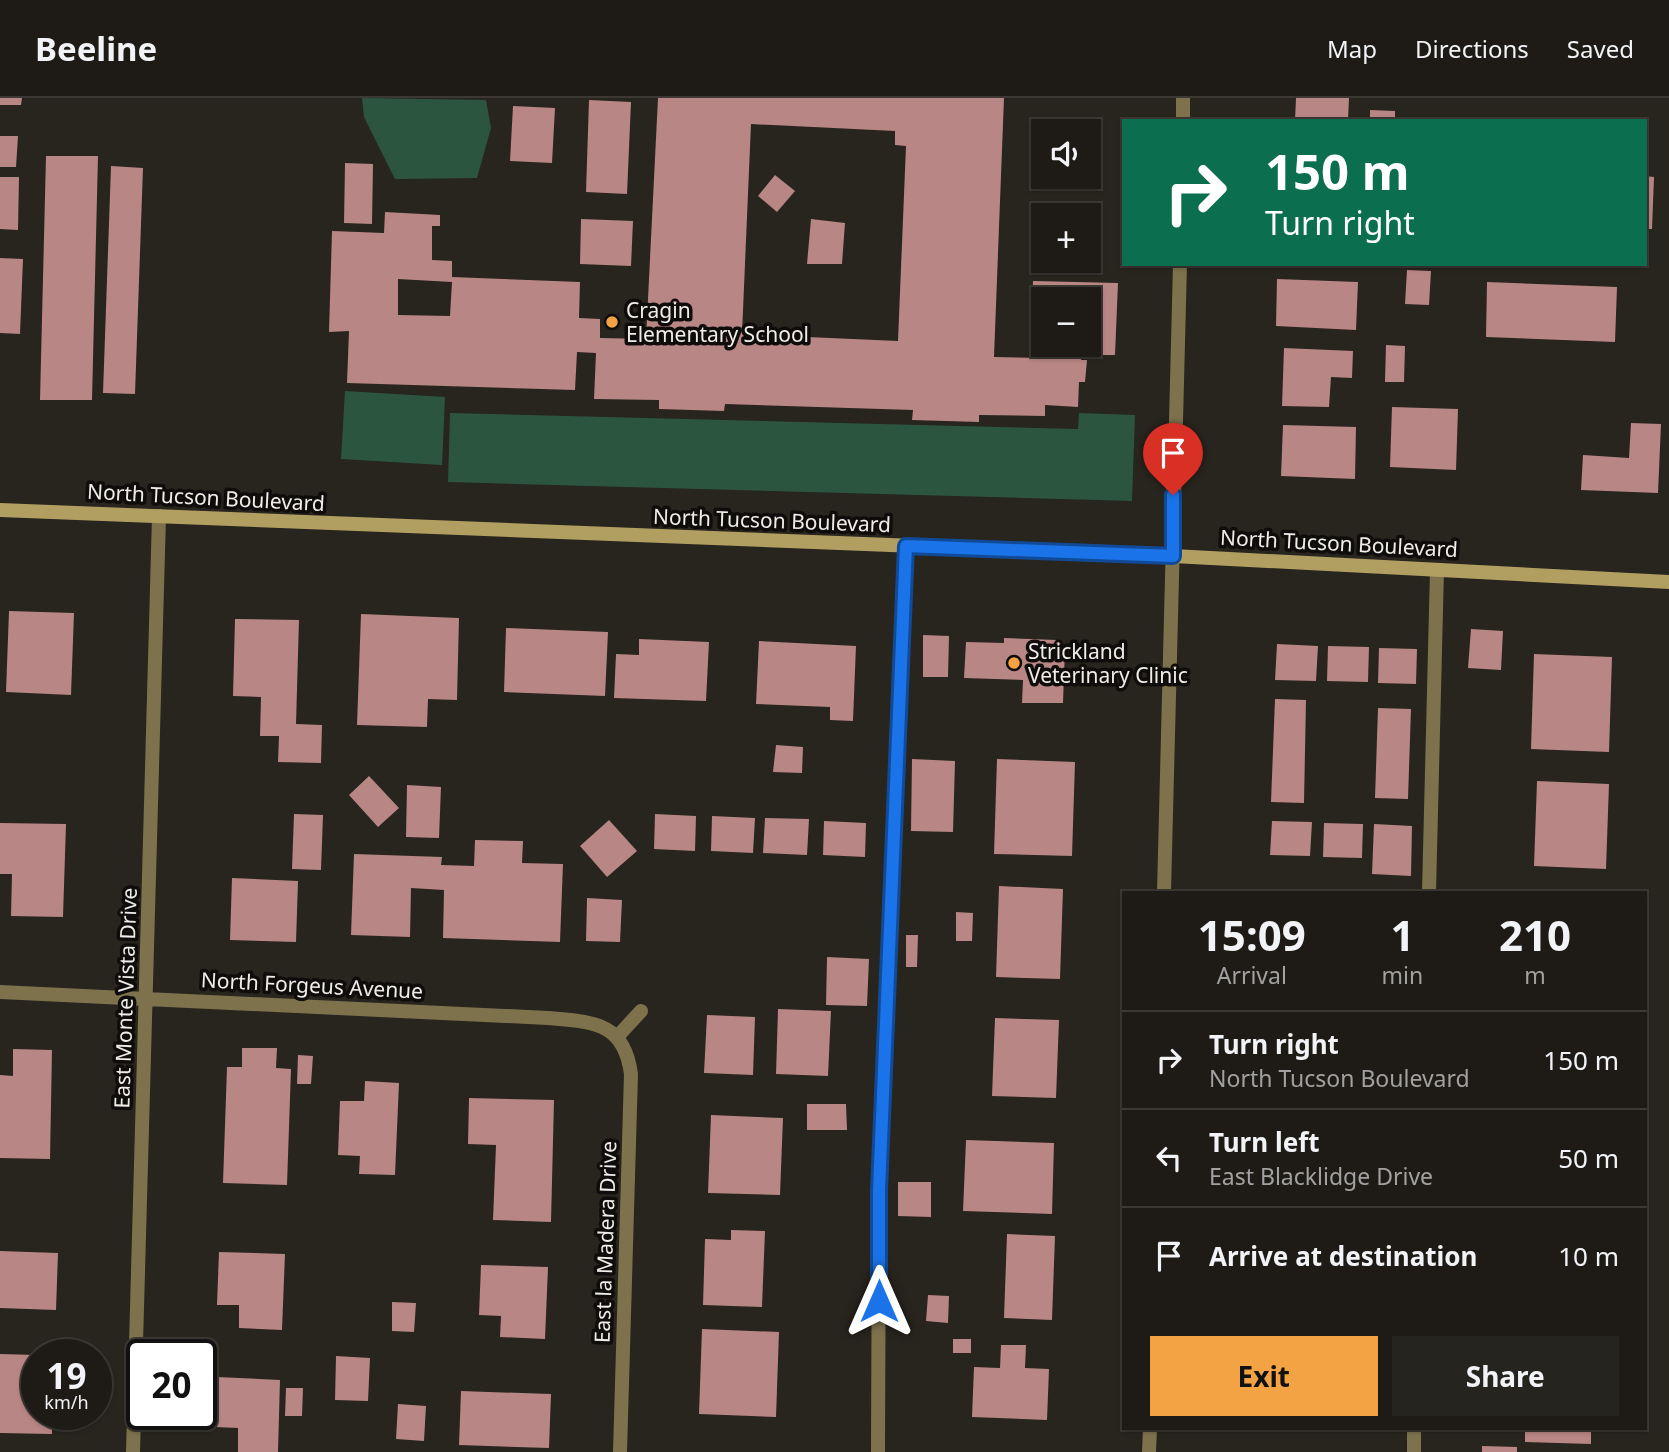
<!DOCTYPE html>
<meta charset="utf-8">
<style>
:root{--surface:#1e1b16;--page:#26241f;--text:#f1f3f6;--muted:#a1a1a1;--line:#3c3935;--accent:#f4a344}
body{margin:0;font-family:"Noto Sans",sans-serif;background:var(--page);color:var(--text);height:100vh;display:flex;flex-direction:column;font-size:26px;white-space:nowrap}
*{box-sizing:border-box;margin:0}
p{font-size:23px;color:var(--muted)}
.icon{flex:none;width:38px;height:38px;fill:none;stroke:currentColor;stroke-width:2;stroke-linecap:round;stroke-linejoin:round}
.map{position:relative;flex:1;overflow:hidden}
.side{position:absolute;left:1122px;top:793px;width:525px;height:539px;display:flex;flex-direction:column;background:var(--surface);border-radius:0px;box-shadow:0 2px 5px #0004,0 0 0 2px var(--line)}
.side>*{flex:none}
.hud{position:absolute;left:1122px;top:21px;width:525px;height:147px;border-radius:0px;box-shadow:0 2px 5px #0004,0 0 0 2px var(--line);background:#0b6e4f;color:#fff;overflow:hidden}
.controls{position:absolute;left:1031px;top:21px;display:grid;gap:14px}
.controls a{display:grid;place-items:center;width:70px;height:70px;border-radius:0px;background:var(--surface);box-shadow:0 2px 5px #0004,0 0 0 2px var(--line);font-size:35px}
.speed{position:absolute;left:21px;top:1241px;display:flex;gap:14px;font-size:35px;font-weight:700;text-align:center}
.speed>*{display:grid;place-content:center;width:91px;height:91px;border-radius:50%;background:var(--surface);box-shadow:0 2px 5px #0004,0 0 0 2px var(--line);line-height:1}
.speed small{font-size:18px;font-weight:400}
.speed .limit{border:4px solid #111;border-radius:10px;background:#fff;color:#111}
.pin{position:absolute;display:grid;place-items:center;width:60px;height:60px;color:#fff;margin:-72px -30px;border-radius:50% 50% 50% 0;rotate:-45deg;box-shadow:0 0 7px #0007}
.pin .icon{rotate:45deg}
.me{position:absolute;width:77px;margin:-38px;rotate:0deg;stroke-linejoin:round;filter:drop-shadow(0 0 5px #0008)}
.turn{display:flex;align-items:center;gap:24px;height:147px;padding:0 28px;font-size:32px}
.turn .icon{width:91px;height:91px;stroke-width:2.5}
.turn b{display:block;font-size:49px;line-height:60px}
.eta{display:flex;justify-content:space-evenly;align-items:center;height:119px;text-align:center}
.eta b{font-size:42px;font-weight:700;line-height:49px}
.button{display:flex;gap:14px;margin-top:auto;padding:14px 28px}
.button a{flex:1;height:80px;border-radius:0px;background:var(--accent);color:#111;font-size:28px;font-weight:700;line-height:80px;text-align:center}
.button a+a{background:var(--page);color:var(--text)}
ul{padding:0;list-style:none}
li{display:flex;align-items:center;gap:21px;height:98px;padding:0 28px;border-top:2px solid var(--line)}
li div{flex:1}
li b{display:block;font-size:26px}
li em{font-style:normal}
header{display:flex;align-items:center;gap:42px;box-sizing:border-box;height:98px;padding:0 35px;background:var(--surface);border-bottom:2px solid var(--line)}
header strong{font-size:33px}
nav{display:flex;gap:38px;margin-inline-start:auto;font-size:24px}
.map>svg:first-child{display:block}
</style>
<header>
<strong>Beeline</strong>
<nav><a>Map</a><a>Directions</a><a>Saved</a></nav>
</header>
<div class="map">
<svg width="1669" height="1354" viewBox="0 0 1669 1354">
<rect width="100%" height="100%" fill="#28241e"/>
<!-- green -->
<path fill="#2c5540" d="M 362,0 L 486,2 L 491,30 L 477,80 L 395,81 L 364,19 Z
M 345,293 L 445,299 L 442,367 L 341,361 Z
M 450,315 L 1078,331 L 1079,315 L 1135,317 L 1132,403 L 448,384 Z"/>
<!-- building -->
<path fill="#b88684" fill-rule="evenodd" d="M 0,0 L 22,0 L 21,7 L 0,7 Z
M 658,0 L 1004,0 L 994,259 L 1043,260 L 1044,254 L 1031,254 L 1033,183 L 1118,185 L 1115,257 L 1082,257 L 1081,262 L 1087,262 L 1085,284 L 1079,284 L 1078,309 L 1045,307 L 1045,318 L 979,317 L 979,324 L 912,322 L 913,312 L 725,306 L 724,313 L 659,311 L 659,302 L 594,301 L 596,255 L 577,254 L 575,292 L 347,285 L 349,233 L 329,234 L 332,133 L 384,135 L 385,114 L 440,117 L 440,128 L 432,128 L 432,162 L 452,163 L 452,179 L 580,184 L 579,220 L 600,221 L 600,240 L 646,241 ZM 751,26 L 895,33 L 895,47 L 906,48 L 898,243 L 742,236 ZM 398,181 L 452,184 L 450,218 L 398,217 ZM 1043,201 L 1088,201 L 1088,247 L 1043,247 Z
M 1296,0 L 1349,0 L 1348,23 L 1295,23 Z
M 589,2 L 631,4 L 627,96 L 586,94 Z
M 513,8 L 555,10 L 552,65 L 510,63 Z
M 1370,12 L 1395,13 L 1395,23 L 1370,23 Z
M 0,38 L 18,38 L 16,69 L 0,69 Z
M 46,58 L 98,58 L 92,302 L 40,302 Z
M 345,65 L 373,66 L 372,126 L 344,125 Z
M 111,68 L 143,70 L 135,296 L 103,295 Z
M 775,77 L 795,93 L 777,114 L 758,98 Z
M 1645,78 L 1654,79 L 1652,131 L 1645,131 Z
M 0,79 L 19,79 L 18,132 L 0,131 Z
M 581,121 L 633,123 L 631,168 L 580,166 Z
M 811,121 L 845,125 L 842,166 L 807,166 Z
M 0,160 L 23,161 L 20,236 L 0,235 Z
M 1407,172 L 1431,173 L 1429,207 L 1405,206 Z
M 1277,181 L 1358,184 L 1356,232 L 1276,228 Z
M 1487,184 L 1617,189 L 1615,244 L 1486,239 Z
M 1386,247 L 1405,248 L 1404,284 L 1385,284 Z
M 1284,250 L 1353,253 L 1352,280 L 1331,279 L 1329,309 L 1282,308 Z
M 1392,309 L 1458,311 L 1456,372 L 1390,369 Z
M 1631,325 L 1661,326 L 1658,395 L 1581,392 L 1583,357 L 1629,360 Z
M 1283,327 L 1356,329 L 1355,381 L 1281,378 Z
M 9,513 L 74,515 L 71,597 L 6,594 Z
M 361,516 L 459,520 L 457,602 L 428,601 L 427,629 L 357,627 Z
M 235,521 L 299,522 L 296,626 L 322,627 L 321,665 L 278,664 L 279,638 L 260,638 L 261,599 L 233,598 Z
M 506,530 L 608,534 L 605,598 L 504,594 Z
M 1471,531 L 1503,533 L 1501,572 L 1468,570 Z
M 923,537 L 949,538 L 948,579 L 923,579 Z
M 1004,540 L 1057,542 L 1065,550 L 1063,605 L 1022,605 L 1023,582 L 964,580 L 966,544 L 1004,545 Z
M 639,541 L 709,544 L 706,603 L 614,600 L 616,556 L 639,557 Z
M 759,543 L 856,548 L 853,623 L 830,622 L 830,609 L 756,606 Z
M 1277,546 L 1318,548 L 1316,583 L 1275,582 Z
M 1328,548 L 1369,549 L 1368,584 L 1327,583 Z
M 1379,550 L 1417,551 L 1416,586 L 1378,585 Z
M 1534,556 L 1612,559 L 1609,654 L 1531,651 Z
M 1275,601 L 1306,602 L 1304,705 L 1271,704 Z
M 1378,610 L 1411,611 L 1408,701 L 1375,700 Z
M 776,647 L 803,649 L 802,675 L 773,674 Z
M 912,661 L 955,663 L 953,734 L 911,733 Z
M 997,661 L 1075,664 L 1072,758 L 994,756 Z
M 369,678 L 399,710 L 378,729 L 349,697 Z
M 1537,683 L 1609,686 L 1606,771 L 1534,768 Z
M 407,687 L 441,689 L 439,740 L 406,739 Z
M 294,716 L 323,717 L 321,772 L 292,771 Z
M 655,716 L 696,718 L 695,753 L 654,751 Z
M 712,718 L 755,720 L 753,755 L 711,753 Z
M 765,720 L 809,721 L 807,757 L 763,755 Z
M 609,722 L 637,753 L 607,779 L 580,748 Z
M 824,723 L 866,725 L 865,759 L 823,757 Z
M 1272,723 L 1312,724 L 1310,758 L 1270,757 Z
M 0,725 L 66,726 L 63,819 L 11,818 L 12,776 L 0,776 Z
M 1324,725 L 1363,726 L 1362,760 L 1323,759 Z
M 1374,726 L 1412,728 L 1411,778 L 1372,776 Z
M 475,742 L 523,743 L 522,765 L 563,766 L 560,844 L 443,840 L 444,792 L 411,790 L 410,839 L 351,837 L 354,756 L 442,759 L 441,767 L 474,768 Z
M 232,780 L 298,783 L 296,844 L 230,842 Z
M 999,788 L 1063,791 L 1060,881 L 996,879 Z
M 587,800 L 622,802 L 620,844 L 586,843 Z
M 956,814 L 973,815 L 972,843 L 956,843 Z
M 906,837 L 918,837 L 917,869 L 906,869 Z
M 827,859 L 869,861 L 867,908 L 826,907 Z
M 778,911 L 831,913 L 828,978 L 776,976 Z
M 707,917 L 755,919 L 753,977 L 704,975 Z
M 995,920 L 1059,922 L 1056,1000 L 992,998 Z
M 242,950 L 277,950 L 276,970 L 291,971 L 287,1087 L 223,1085 L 227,969 L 242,969 Z
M 13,951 L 52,952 L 50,1061 L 0,1060 L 0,977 L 13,978 Z
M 298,957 L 313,958 L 311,986 L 297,986 Z
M 365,983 L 399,985 L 395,1077 L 359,1076 L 360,1058 L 338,1057 L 340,1003 L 364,1003 Z
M 469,1000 L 554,1002 L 551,1124 L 493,1122 L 496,1047 L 468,1046 Z
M 807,1006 L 846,1006 L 847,1032 L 807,1032 Z
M 711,1017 L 783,1020 L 780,1097 L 708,1095 Z
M 966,1042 L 1054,1045 L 1052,1116 L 963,1113 Z
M 898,1084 L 931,1084 L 931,1119 L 898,1118 Z
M 731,1132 L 765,1133 L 762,1209 L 703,1207 L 705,1141 L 731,1142 Z
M 1007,1136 L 1055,1138 L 1052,1222 L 1004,1220 Z
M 0,1153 L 58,1155 L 56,1212 L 0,1210 Z
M 219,1154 L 285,1156 L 282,1232 L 239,1230 L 239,1207 L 217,1207 Z
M 481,1167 L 548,1169 L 545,1241 L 500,1239 L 501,1218 L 479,1217 Z
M 928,1197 L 949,1198 L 948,1225 L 926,1223 Z
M 392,1204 L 416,1205 L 414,1234 L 392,1233 Z
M 702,1231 L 779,1234 L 776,1319 L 699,1316 Z
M 953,1241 L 971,1241 L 971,1255 L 953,1255 Z
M 1001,1247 L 1026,1247 L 1025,1270 L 1049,1271 L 1047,1322 L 972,1319 L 974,1269 L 1000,1270 Z
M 0,1256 L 37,1257 L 37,1316 L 52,1316 L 52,1336 L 0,1335 Z
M 336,1258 L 370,1260 L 368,1303 L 335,1302 Z
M 217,1279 L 280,1282 L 278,1354 L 238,1354 L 238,1330 L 215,1329 Z
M 286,1290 L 303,1290 L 302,1318 L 285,1318 Z
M 461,1293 L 551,1296 L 549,1350 L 459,1347 Z
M 398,1306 L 426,1308 L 424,1343 L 396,1341 Z
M 1525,1330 L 1591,1330 L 1591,1346 L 1525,1344 Z
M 1482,1348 L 1517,1349 L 1517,1354 L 1482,1354 Z"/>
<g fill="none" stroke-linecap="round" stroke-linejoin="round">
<!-- service -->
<path stroke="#7e724d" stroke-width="14" d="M 1429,794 L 1437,472
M 878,1354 L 879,1092 L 906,448
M 1414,1354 L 1414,1330"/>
<!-- minor -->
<path stroke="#7e724d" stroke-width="14" d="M 1183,23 L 1183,0
M 1164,794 L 1180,166
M 0,894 L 548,920 C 592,924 624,923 631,976 L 620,1354
M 617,939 L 641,913
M 133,1354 L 159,418
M 1149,1354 L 1150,1330"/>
<!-- secondary -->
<path stroke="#b19e61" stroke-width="14" d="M 0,412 L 1173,458 L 1669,484"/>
</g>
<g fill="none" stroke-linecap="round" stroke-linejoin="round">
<!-- route casing -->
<g stroke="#114b97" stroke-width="18">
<path id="route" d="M 879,1203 L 879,1092 L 906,448 L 1173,458 L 1173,397"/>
</g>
<!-- route -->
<use href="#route" stroke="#1a73e8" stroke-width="12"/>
</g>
<!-- markers -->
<g fill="#f4a344" stroke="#0f0d0b" stroke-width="2.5">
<circle cx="612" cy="224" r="7"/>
<circle cx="1014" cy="565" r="7"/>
</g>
<g text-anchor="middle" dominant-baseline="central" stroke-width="7" stroke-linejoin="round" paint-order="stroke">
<!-- poi labels -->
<g font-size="21" fill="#f0ede9" stroke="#0f0d0b" text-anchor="start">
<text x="626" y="212">Cragin<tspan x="626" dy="24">Elementary School</tspan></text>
<text x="1028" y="553">Strickland<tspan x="1028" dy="24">Veterinary Clinic</tspan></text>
</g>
<!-- street labels -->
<g font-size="21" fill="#f0ede9" stroke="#0f0d0b">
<text transform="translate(206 399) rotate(3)">North Tucson Boulevard</text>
<text transform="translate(772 422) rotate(2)">North Tucson Boulevard</text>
<text transform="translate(1339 445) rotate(3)">North Tucson Boulevard</text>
<text transform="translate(312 887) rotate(3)">North Forgeus Avenue</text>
<text transform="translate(125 900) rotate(-88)">East Monte Vista Drive</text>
<text transform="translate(605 1144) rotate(-88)">East la Madera Drive</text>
</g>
</g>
</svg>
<div class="controls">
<a><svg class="icon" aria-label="sound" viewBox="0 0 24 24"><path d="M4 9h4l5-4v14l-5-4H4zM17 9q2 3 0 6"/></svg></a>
<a>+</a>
<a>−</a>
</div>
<div class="speed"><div>19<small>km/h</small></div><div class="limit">20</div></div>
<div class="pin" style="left:1173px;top:397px;background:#d93025"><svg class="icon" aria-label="arrive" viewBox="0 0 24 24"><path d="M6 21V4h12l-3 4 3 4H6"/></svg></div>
<svg class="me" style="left:879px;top:1203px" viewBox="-20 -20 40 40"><path d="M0-17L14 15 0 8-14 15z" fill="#1a73e8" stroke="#fff" stroke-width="4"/></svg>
<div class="hud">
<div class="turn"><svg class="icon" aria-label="right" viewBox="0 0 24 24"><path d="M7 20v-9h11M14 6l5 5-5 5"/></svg><div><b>150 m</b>Turn right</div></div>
</div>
<section class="side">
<div class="eta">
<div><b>15:09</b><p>Arrival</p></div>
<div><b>1</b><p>min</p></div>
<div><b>210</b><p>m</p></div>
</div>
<ul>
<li><svg class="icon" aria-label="right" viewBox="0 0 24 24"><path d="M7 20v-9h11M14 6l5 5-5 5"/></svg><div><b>Turn right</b><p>North Tucson Boulevard</p></div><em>150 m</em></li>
<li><svg class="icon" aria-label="left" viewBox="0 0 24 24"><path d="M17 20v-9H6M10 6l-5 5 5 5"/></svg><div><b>Turn left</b><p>East Blacklidge Drive</p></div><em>50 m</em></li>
<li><svg class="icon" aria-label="arrive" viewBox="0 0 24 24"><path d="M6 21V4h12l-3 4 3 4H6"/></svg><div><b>Arrive at destination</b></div><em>10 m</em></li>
</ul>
<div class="button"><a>Exit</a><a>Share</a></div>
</section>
</div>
